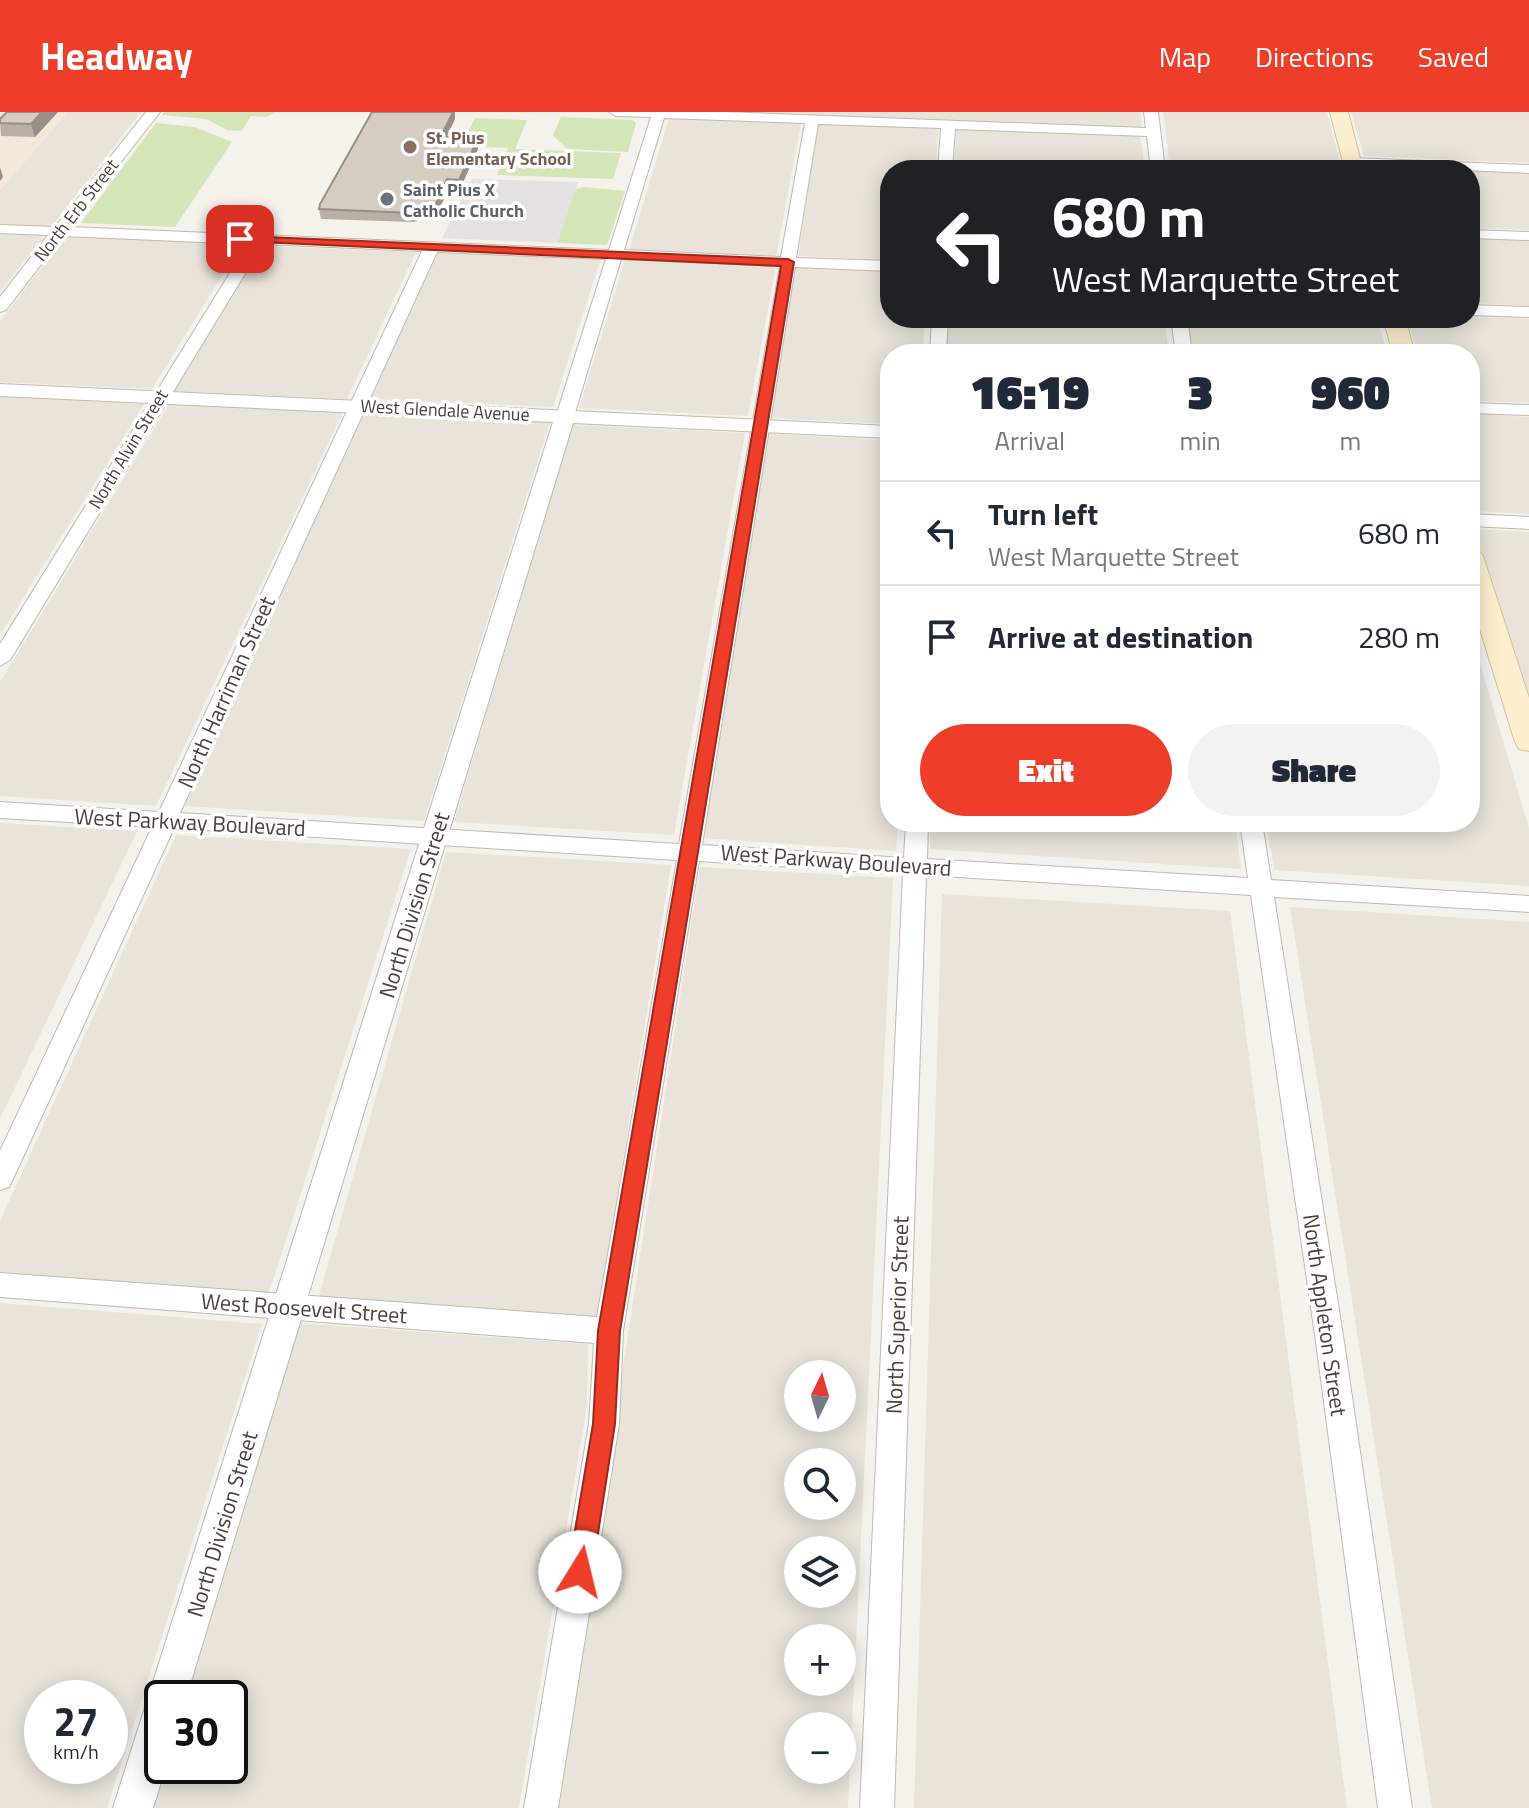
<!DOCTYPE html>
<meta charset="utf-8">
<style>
:root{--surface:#fff;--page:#f2f2f3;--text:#1f2937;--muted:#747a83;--line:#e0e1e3;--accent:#ee3e2a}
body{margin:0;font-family:"Titillium Web",sans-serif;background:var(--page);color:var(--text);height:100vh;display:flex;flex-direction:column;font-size:30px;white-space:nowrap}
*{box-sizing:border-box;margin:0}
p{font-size:26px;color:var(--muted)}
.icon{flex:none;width:44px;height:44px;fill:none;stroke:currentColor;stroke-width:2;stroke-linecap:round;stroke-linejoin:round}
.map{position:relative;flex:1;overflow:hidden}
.panel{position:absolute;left:880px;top:232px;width:600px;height:488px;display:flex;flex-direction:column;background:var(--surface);border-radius:32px;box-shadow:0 4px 20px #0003}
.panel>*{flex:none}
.hud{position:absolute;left:880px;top:48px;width:600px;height:168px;border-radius:32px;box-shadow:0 4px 20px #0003;background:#202124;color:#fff;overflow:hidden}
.needle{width:52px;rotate:5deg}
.fabs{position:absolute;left:784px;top:1248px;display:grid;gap:16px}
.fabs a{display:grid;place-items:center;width:72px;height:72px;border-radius:50%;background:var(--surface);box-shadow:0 4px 20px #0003;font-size:40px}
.speed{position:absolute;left:24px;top:1568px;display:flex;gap:16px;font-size:40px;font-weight:700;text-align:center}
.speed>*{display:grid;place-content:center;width:104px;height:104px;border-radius:50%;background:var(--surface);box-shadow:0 4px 20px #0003;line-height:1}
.speed small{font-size:20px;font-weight:400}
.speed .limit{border:4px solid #111;border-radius:12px;background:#fff;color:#111}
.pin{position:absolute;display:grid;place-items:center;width:68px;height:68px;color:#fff;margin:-34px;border-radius:16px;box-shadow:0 4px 12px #0006}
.me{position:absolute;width:88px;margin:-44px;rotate:9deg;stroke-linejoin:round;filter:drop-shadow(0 0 6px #0008)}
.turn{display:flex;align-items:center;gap:28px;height:168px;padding:0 40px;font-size:36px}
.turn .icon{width:104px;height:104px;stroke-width:2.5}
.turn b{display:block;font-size:56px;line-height:68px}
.eta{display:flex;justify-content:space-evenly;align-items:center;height:136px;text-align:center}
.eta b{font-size:48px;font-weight:800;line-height:56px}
.action{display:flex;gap:16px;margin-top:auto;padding:16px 40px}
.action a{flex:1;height:92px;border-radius:48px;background:var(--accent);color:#fff;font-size:32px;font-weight:800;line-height:92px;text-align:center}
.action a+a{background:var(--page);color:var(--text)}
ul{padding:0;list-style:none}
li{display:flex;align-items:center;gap:24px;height:104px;padding:0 40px;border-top:2px solid var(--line)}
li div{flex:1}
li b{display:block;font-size:30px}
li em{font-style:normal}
header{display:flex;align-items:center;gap:48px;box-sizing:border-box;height:112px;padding:0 40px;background:var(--accent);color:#fff}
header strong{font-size:38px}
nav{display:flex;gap:44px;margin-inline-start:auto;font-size:28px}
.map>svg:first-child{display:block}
</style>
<header>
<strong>Headway</strong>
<nav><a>Map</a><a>Directions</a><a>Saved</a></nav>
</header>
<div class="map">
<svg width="1529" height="1696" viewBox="0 0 1529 1696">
<rect width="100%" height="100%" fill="#f5f2ec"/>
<!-- residential -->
<path fill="#e9e3da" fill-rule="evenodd" d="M 68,0 L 141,0 L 51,115 L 0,113 L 0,78 Z
M 731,0 L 1140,0 L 1142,16 Z
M 1163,0 L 1327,0 L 1342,58 L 1170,58 Z
M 1351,0 L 1529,0 L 1529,51 L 1364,44 Z
M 669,6 L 801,11 L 776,145 L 629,138 Z
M 818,12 L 938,16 L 936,58 L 890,58 L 890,148 L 798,144 Z
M 956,17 L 1140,24 L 1145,58 L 954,58 Z
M 1470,58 L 1529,61 L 1529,118 L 1470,116 Z
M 0,122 L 45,123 L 0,180 Z
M 66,124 L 242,131 L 152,277 L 0,270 L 0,209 Z
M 1470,126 L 1529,129 L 1529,194 L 1470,191 Z
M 261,134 L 416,140 L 347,287 L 174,279 Z
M 438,139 L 601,146 L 553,295 L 371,287 Z
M 625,148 L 776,154 L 748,304 L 579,296 Z
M 795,155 L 890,159 L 890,206 L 925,206 L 923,242 L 890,242 L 890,312 L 769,306 Z
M 1470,204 L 1529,207 L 1529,291 L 1470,289 L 1470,242 L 1418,242 L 1407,206 Z
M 947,206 L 1164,206 L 1169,242 L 946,242 Z
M 1187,206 L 1377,206 L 1387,242 L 1193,242 Z
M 0,284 L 144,292 L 0,523 Z
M 169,292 L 343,300 L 156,694 L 0,684 L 0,570 Z
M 363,301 L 550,310 L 424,709 L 185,694 Z
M 1470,302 L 1529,305 L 1529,402 L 1470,399 Z
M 572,313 L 745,321 L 674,723 L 454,710 Z
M 768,322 L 890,328 L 890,710 L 898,710 L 896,739 L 702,726 Z
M 1474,417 L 1529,420 L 1529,588 Z
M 1470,518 L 1529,716 L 1529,774 L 1274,758 L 1266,710 L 1470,710 Z
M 931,710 L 1235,710 L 1241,757 L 930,737 Z
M 0,711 L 137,719 L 0,1007 Z
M 176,723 L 411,737 L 269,1181 L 0,1160 L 0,1109 Z
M 446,740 L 671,753 L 597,1206 L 318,1187 Z
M 700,755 L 893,766 L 848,1696 L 555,1696 ZM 798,1262 L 842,1262 L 842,1306 L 798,1306 ZM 798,1350 L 842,1350 L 842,1394 L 798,1394 ZM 798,1438 L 842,1438 L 842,1482 L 798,1482 ZM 798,1526 L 842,1526 L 842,1570 L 798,1570 ZM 798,1614 L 842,1614 L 842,1658 L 798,1658 Z
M 942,782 L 1230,799 L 1347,1696 L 914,1696 Z
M 1290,795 L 1529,810 L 1529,1696 L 1432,1696 Z
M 0,1191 L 262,1212 L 107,1696 L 0,1696 ZM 42,1586 L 110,1586 L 110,1654 L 42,1654 Z
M 298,1211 L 588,1232 L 587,1294 L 519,1696 L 152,1696 L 164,1654 L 230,1654 L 230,1586 L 185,1586 Z"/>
<!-- commercial -->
<path fill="#f5e8d9" d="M 0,0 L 68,0 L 0,78 Z"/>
<!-- green -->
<path fill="#d4e6b8" d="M 164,0 L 276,0 L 266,5 L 251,4 L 242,19 L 227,18 L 206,7 L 162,3 Z
M 561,5 L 632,8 L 636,11 L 628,40 L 567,37 L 553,23 Z
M 475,6 L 527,8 L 515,37 L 621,41 L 613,67 L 497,63 L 508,36 L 461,34 Z
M 156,11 L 195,15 L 232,30 L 175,115 L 81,111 Z
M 583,75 L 625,79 L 607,133 L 557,131 L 575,77 Z"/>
<!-- parking -->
<path fill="#e4e2e0" d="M 472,67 L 578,70 L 557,131 L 442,126 Z"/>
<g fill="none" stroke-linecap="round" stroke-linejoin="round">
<!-- minor casing -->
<g stroke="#c0b9af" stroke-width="2">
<path id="minor" d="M 146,0 L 160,0 L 70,115 L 609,138 L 651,5 L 616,4 L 609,0 L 724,0 L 1146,16 L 1144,0 L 1158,0 L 1165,58 L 1151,58 L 1147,24 L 955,17 L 952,58 L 938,58 L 941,16 L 818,12 L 796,146 L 890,149 L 890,159 L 795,155 L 702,733 L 904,746 L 906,710 L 928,710 L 927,747 L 1248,766 L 1240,710 L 1262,710 L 1271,768 L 1529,784 L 1529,800 L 1274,785 L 1344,1230 L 1412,1696 L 1378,1696 L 1316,1230 L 1251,783 L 926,763 L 894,1696 L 860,1696 L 903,762 L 699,749 L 623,1219 L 619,1312 L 558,1696 L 524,1696 L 589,1312 L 594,1231 L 0,1185 L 0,1161 L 597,1205 L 677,748 L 174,716 L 13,1067 L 9,1075 L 0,1078 L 0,1039 L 152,715 L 0,706 L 0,690 L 159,700 L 422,139 L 263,132 L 10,548 L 0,554 L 0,532 L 248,132 L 63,124 L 6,198 L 0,200 L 0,185 L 48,123 L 0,121 L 0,113 L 55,115 ZM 664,6 L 805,11 L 781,145 L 624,138 ZM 437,140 L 606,147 L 556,304 L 565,309 L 574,304 L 621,147 L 780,154 L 679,732 L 180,701 Z
M 1352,46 L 1529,53 L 1529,61 L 1347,53 L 1347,47 Z
M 1470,118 L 1529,120 L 1529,128 L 1470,126 Z
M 1470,193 L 1529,195 L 1529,205 L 1470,203 Z
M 932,206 L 948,206 L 946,242 L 930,242 Z
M 1171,206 L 1187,206 L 1192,242 L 1176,242 Z
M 1470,291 L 1529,293 L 1529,303 L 1470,301 Z"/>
</g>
<!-- tertiary casing -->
<g stroke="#c0b9af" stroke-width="2">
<path id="tertiary" d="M 0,272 L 890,314 L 890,326 L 573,311 L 186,1586 L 162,1586 L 162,1654 L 166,1654 L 153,1696 L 113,1696 L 553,310 L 0,284 Z
M 1470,402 L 1529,405 L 1529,417 L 1470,414 Z"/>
</g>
<!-- secondary casing -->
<g stroke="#d2c29e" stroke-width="2">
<path id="secondary" d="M 1330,0 L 1348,0 L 1363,58 L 1345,58 Z
M 1383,206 L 1405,206 L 1415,242 L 1393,242 Z
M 1470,436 L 1479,439 L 1483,444 L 1529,586 L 1529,639 L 1519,637 L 1515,630 L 1470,485 Z"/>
</g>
<!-- minor -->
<use href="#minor" fill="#fff" fill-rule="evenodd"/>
<!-- tertiary -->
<use href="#tertiary" fill="#fff" fill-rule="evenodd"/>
<!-- secondary -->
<use href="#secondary" fill="#fcefcf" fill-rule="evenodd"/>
</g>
<!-- wall -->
<path fill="#b8b0a7" d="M 58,0 L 35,25 L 1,24 L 0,7 Z
M 455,7 L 447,25 L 478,37 L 460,77 L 449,77 L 436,103 L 427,103 L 414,110 L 321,107 L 319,97 Z"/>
<!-- shaded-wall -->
<path fill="#969088" d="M 42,0 L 58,0 L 35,25 L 31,12 Z
M 453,0 L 455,0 L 455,7 L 442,33 L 441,24 Z
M 477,28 L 478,37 L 460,77 L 459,68 Z
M 0,55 L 3,65 L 0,69 Z
M 447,67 L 449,77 L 436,103 L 435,94 Z
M 426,94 L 427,103 L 414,110 L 413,101 Z"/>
<!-- building -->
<path fill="#d6cdc2" stroke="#969088" stroke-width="2" d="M 7,0 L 42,0 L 31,12 L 0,11 L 0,7 Z
M 372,0 L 453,0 L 441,24 L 477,28 L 459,68 L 447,67 L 435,94 L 426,94 L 413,101 L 319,97 L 320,92 Z"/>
<!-- route -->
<path fill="#ee3e2a" stroke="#9b281b" stroke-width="2" d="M 240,124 L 788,147 L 794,150 L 620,1219 L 615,1312 L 592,1460 L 588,1468 L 580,1471 L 571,1468 L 568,1460 L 593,1312 L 598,1219 L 781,154 L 236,129 L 234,127 Z"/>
<!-- markers -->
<circle fill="#8d6e63" stroke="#fff" stroke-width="3" cx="410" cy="35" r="8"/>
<circle fill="#6b7280" stroke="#fff" stroke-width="3" cx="387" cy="87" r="8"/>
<g text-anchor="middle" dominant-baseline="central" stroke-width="7" stroke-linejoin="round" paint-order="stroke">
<!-- far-education labels -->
<g font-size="18" font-weight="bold" fill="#785e54" stroke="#fff" text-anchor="start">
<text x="426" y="25">St. Pius<tspan x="426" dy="21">Elementary School</tspan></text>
</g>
<!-- far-worship labels -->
<g font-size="18" font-weight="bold" fill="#5b616d" stroke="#fff" text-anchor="start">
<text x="403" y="77">Saint Pius X<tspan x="403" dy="21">Catholic Church</tspan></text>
</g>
<!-- far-street labels -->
<g font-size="18" fill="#49423a" stroke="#fff">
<text transform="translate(76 98) rotate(-52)">North Erb Street</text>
<text transform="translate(445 298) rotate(3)">West Glendale Avenue</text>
<text transform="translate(128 337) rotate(-59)">North Alvin Street</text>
</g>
<!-- street labels -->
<g font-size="22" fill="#49423a" stroke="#fff">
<text transform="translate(226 580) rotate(-66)">North Harriman Street</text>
<text transform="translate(190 710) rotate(3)">West Parkway Boulevard</text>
<text transform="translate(836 748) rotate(4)">West Parkway Boulevard</text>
<text transform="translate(414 793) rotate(-73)">North Division Street</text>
<text transform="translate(304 1196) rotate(4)">West Roosevelt Street</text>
<text transform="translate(897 1203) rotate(-88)">North Superior Street</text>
<text transform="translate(1325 1203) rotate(82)">North Appleton Street</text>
<text transform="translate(222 1412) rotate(-73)">North Division Street</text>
</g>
</g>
</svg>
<div class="fabs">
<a><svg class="needle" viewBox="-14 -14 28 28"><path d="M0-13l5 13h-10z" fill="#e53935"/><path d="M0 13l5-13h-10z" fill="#747a83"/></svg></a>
<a><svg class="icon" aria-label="search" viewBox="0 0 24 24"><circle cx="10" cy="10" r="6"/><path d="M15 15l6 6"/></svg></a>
<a><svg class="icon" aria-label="layers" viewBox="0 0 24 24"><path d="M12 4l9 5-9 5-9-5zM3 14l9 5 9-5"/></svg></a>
<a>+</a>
<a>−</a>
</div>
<div class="speed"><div>27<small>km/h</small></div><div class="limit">30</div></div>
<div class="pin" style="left:240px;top:127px;background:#d93025"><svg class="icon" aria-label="arrive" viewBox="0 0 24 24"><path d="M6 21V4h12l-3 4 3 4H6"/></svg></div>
<svg class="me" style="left:580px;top:1460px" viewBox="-20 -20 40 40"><circle r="19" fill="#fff"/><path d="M0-13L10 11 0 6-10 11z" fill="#ee3e2a"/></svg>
<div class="hud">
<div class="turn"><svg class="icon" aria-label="left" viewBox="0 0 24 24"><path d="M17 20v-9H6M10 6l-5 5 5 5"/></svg><div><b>680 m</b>West Marquette Street</div></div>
</div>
<section class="panel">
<div class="eta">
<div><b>16:19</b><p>Arrival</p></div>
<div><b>3</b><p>min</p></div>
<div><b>960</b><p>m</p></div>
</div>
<ul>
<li><svg class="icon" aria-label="left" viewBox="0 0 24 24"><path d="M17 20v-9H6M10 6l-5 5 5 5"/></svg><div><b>Turn left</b><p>West Marquette Street</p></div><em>680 m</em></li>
<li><svg class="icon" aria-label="arrive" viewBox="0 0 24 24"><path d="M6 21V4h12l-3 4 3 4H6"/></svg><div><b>Arrive at destination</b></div><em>280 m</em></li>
</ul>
<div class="action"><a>Exit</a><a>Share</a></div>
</section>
</div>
